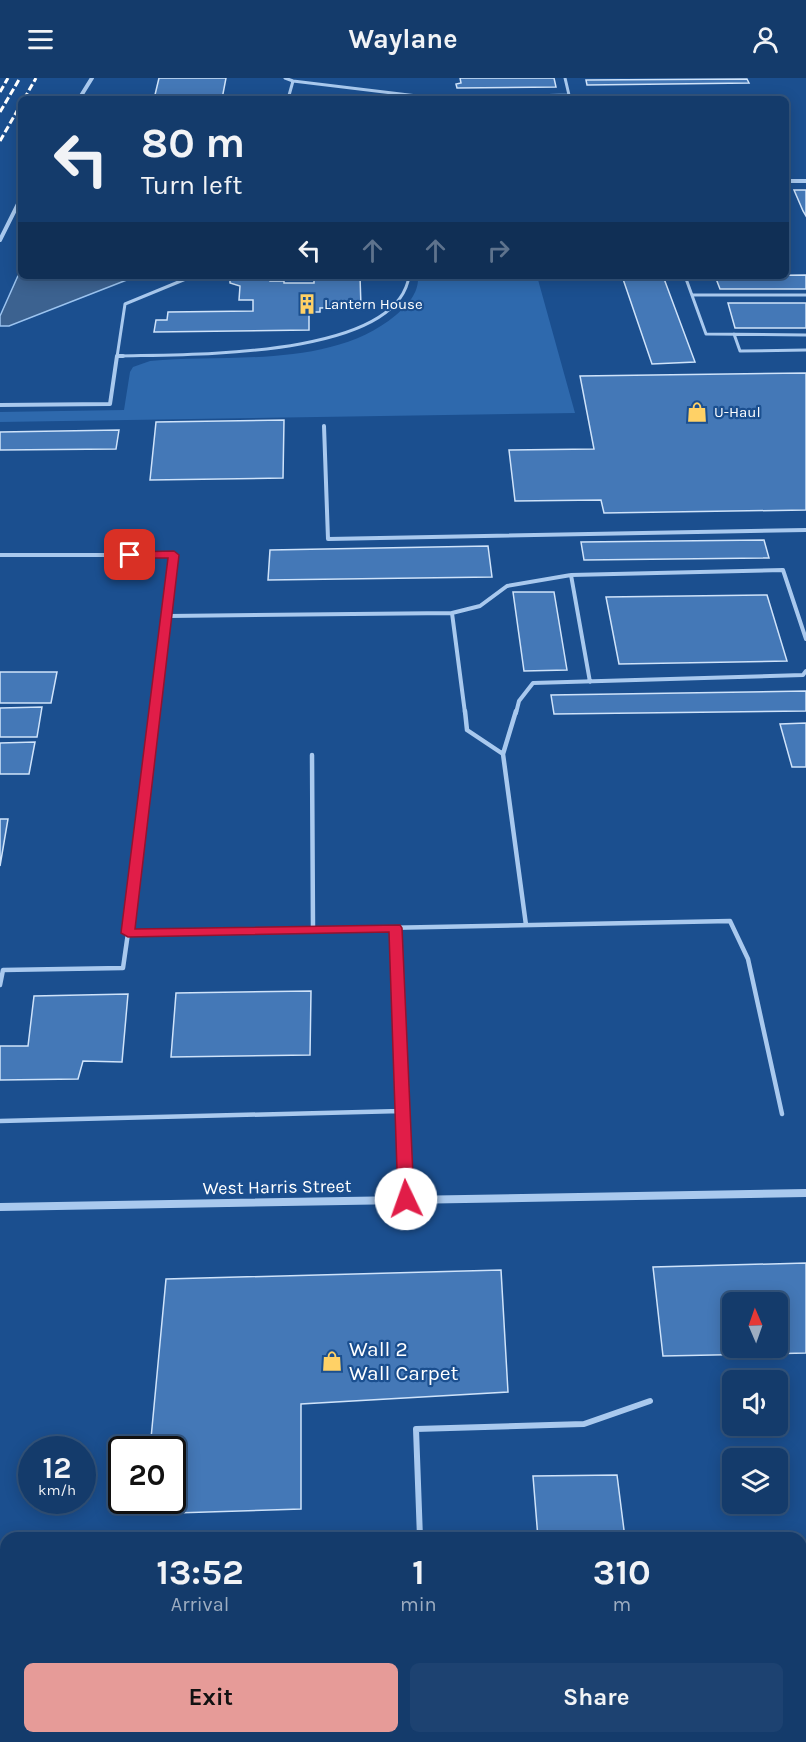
<!DOCTYPE html>
<style>
:root{--surface:#143b6b;--page:#1d4271;--text:#f1f3f6;--muted:#9dadc1;--line:#33557e;--accent:#e69b98}
body{margin:0;font-family:Karla,sans-serif;background:var(--page);color:var(--text);height:100vh;display:flex;flex-direction:column;font-size:22px;white-space:nowrap}
*{box-sizing:border-box;margin:0}
p{font-size:20px;color:var(--muted)}
.icon{flex:none;width:33px;height:33px;fill:none;stroke:currentColor;stroke-width:2;stroke-linecap:round;stroke-linejoin:round}
.map{position:relative;flex:1;overflow:hidden}
.panel{position:absolute;left:0px;top:1454px;width:807px;height:212px;display:flex;flex-direction:column;background:var(--surface);border-radius:18px 18px 0 0;box-shadow:0 3px 15px #0003,0 0 0 2px var(--line)}
.panel>*{flex:none}
.hud{position:absolute;left:18px;top:18px;width:771px;height:183px;border-radius:9px;box-shadow:0 3px 15px #0003,0 0 0 2px var(--line);background:#143b6b;color:var(--text);overflow:hidden}
.needle{width:39px;rotate:358deg}
.buttons{position:absolute;left:722px;top:1214px;display:grid;gap:12px}
.buttons a{display:grid;place-items:center;width:66px;height:66px;border-radius:9px;background:var(--surface);box-shadow:0 3px 15px #0003,0 0 0 2px var(--line);font-size:30px}
.speed{position:absolute;left:18px;top:1358px;display:flex;gap:12px;font-size:30px;font-weight:700;text-align:center}
.speed>*{display:grid;place-content:center;width:78px;height:78px;border-radius:50%;background:var(--surface);box-shadow:0 3px 15px #0003,0 0 0 2px var(--line);line-height:1}
.speed small{font-size:15px;font-weight:400}
.speed .limit{border:3px solid #111;border-radius:9px;background:#fff;color:#111}
.pin{position:absolute;display:grid;place-items:center;width:51px;height:51px;color:#fff;margin:-26px;border-radius:12px;box-shadow:0 3px 9px #0006}
.me{position:absolute;width:66px;margin:-33px;rotate:357deg;stroke-linejoin:round;filter:drop-shadow(0 0 4px #0008)}
.turn{display:flex;align-items:center;gap:21px;height:126px;padding:0 24px;font-size:27px}
.turn .icon{width:78px;height:78px;stroke-width:2.5}
.turn b{display:block;font-size:42px;line-height:51px}
.lanes{display:flex;align-items:center;height:57px;padding:0 24px;background:#0003;justify-content:center;gap:30px;direction:ltr}
.lanes .off{opacity:.35}
.eta{display:flex;justify-content:space-evenly;align-items:center;height:102px;text-align:center}
.eta b{font-size:36px;font-weight:700;line-height:42px}
.primary-button{display:flex;gap:12px;margin-top:auto;padding:12px 24px}
.primary-button a{flex:1;height:69px;border-radius:9px;background:var(--accent);color:#111;font-size:24px;font-weight:700;line-height:69px;text-align:center}
.primary-button a+a{background:var(--page);color:var(--text)}
header{display:flex;justify-content:space-between;align-items:center;height:78px;padding:0 24px;background:var(--surface);font-size:27px;font-weight:700}
.map>svg:first-child{display:block}
</style>
<header><svg class="icon" aria-label="menu" viewBox="0 0 24 24"><path d="M4 6h16M4 12h16M4 18h16"/></svg>Waylane<svg class="icon" aria-label="person" viewBox="0 0 24 24"><circle cx="12" cy="8" r="4"/><path d="M4 21q1-7 8-7t8 7"/></svg></header>
<div class="map">
<svg width="806" height="1664" viewBox="0 0 806 1664">
<rect width="100%" height="100%" fill="#1b4f8f"/>
<!-- green -->
<path fill="#2e69ad" d="M 418,198 L 537,198 L 575,335 L 0,344 L 0,334 L 124,332 L 130,294 L 133,289 L 150,283 C 227,276 332,291 396,237 C 408,226 419,215 418,198 Z"/>
<!-- water -->
<path fill="#3c6290" stroke="#9cc4f0" stroke-width="1.5" d="M 21,191 L 21,198 L 137,198 L 9,248 L 0,248 L 0,238 Z"/>
<!-- building -->
<path fill="#4478b7" stroke="#cfe3fa" stroke-width="1.5" fill-rule="evenodd" d="M 159,0 L 226,0 L 222,21 L 154,21 Z
M 460,0 L 554,0 L 556,9 L 457,10 L 456,6 L 461,5 Z
M 747,1 L 749,5 L 587,7 L 586,2 Z
M 624,18 L 672,18 L 673,21 L 625,21 Z
M 794,112 L 806,112 L 806,138 L 803,133 Z
M 806,197 L 806,211 L 720,211 L 715,198 Z
M 314,198 L 360,198 L 361,229 L 320,230 L 320,234 L 309,234 L 309,252 L 154,254 L 156,242 L 167,242 L 168,234 L 253,233 L 253,222 L 239,222 L 240,208 L 230,205 L 230,202 L 238,199 L 270,200 L 270,203 L 284,203 L 284,205 L 314,205 Z
M 622,198 L 663,198 L 695,284 L 652,286 Z
M 728,225 L 806,225 L 806,250 L 735,250 Z
M 806,295 L 806,432 L 604,435 L 601,422 L 515,423 L 509,372 L 594,371 L 580,298 Z
M 284,342 L 283,400 L 150,402 L 156,344 Z
M 119,352 L 116,371 L 0,372 L 0,354 Z
M 764,462 L 769,480 L 584,482 L 581,464 Z
M 488,468 L 492,499 L 268,502 L 270,472 Z
M 513,514 L 554,514 L 567,592 L 524,593 Z
M 767,517 L 787,583 L 619,586 L 606,519 Z
M 0,594 L 57,594 L 51,625 L 0,625 Z
M 806,613 L 806,633 L 554,636 L 551,617 Z
M 42,629 L 37,659 L 0,659 L 0,630 Z
M 806,645 L 806,689 L 792,689 L 780,646 Z
M 35,664 L 29,696 L 0,696 L 0,665 Z
M 0,741 L 8,741 L 0,788 Z
M 311,913 L 310,977 L 171,979 L 176,915 Z
M 128,916 L 122,984 L 83,983 L 78,1001 L 0,1002 L 0,968 L 28,968 L 34,918 Z
M 806,1185 L 806,1275 L 663,1278 L 653,1189 ZM 732,1224 L 777,1224 L 777,1269 L 732,1269 Z
M 501,1192 L 508,1314 L 301,1326 L 301,1431 L 143,1436 L 144,1422 L 172,1422 L 172,1371 L 150,1371 L 166,1201 Z
M 617,1397 L 625,1460 L 538,1460 L 533,1398 Z"/>
<g fill="none" stroke-linecap="round" stroke-linejoin="round">
<!-- lane-far3 -->
<path stroke="#a9c9ee" stroke-width="3" d="M 285,0 L 293,3 L 442,21
M 440,20 L 569,17 L 565,0
M 288,21 L 293,3
M 685,198 L 706,256 L 806,257
M 693,217 L 806,217
M 734,256 L 740,273 L 806,272
M 118,278 C 181,276 397,282 409,198
M 117,279 L 125,226 L 193,198"/>
<!-- lane-far2 -->
<path stroke="#a9c9ee" stroke-width="4" d="M 118,278 L 123,278
M 0,327 L 110,326 L 117,278
M 324,348 L 328,461 L 806,452
M 0,477 L 174,477 L 168,538
M 452,535 L 480,528 L 507,508 L 571,497
M 590,604 L 571,497 L 783,492 L 806,561
M 156,635 L 168,538 L 452,535 L 465,635
M 516,635 L 519,623 L 533,605 L 803,597 L 806,593"/>
<!-- lane-far1 -->
<path stroke="#a9c9ee" stroke-width="4.5" d="M 465,633 L 467,652 L 503,676
M 516,633 L 503,676 L 526,847
M 312,677 L 313,851
M 396,850 L 401,1033
M 128,855 L 156,633
M 0,907 L 3,892 L 123,890 L 128,855 L 730,843 L 748,881 L 782,1036
M 0,1043 L 401,1033 L 404,1087"/>
<!-- lane -->
<path stroke="#a9c9ee" stroke-width="6" d="M 404,1086 L 406,1121
M 420,1460 L 416,1351 L 584,1346 L 650,1323"/>
<!-- street-far1 -->
<path stroke="#a9c9ee" stroke-width="4" d="M 79,21 L 92,0
M 786,103 L 806,103
M 0,162 L 21,120"/>
<!-- street -->
<path stroke="#a9c9ee" stroke-width="8" d="M 0,1129 L 806,1115
M 106,1659 L 106,1664"/>
<!-- secondary -->
<path fill="#d6e6fa" fill-rule="evenodd" d="M 801,1576 L 806,1576 L 806,1590 L 801,1590 Z
M 6,1602 L 6,1616 L 0,1617 L 0,1603 Z"/>
<!-- rail -->
<path stroke="#fff" stroke-width="3" stroke-dasharray="7 3" stroke-linecap="butt" d="M 0,14 L 8,0
M 24,21 L 36,0
M 0,34 L 20,0
M 0,63 L 21,26"/>
</g>
<!-- route -->
<path fill="#e11d48" stroke="#92132f" stroke-width="1.5" d="M 174,473 L 179,477 L 135,851 L 400,847 L 402,850 L 414,1121 L 411,1125 L 400,1125 L 398,1121 L 389,854 L 128,859 L 121,855 L 168,480 L 130,480 L 125,477 L 130,474 Z"/>
<!-- icons -->
<defs>
<g id="building-bare" transform="scale(1.62)"><path d="M-4-6H4V6H1V3H-1V6H-4ZM-2.5-4.3h1.7v1.8h-1.7ZM.8-4.3h1.7v1.8H.8ZM-2.5-1h1.7V.8h-1.7ZM.8-1h1.7V.8H.8Z" fill="#ffd166" stroke="#1b4f8f" stroke-width="2.5" paint-order="stroke"/></g>
<g id="shop-bare" transform="scale(1.62)"><path d="M-5-2.5h2.3a2.7 3.5 0 0 1 5.4 0H5L5.5 6h-11ZM-1.5-2.5h3a1.5 2.3 0 0 0-3 0Z" fill="#ffd166" stroke="#1b4f8f" stroke-width="2.5" paint-order="stroke"/></g>
</defs>
<g fill-rule="evenodd">
<use href="#building-bare" x="307" y="226"/>
<use href="#shop-bare" x="697" y="334"/>
<use href="#shop-bare" x="332" y="1283"/>
</g>
<g text-anchor="middle" dominant-baseline="central" stroke-width="4.5" stroke-linejoin="round" paint-order="stroke">
<!-- far-poi labels -->
<g font-size="15" fill="#fff" stroke="#1b4f8f" text-anchor="start">
<text x="324" y="226">Lantern House</text>
<text x="714" y="334">U-Haul</text>
</g>
<!-- street labels -->
<g font-size="18" fill="#fff" stroke="#1b4f8f">
<text transform="translate(277 1109) rotate(-1)">West Harris Street</text>
</g>
<!-- near-poi labels -->
<g font-size="21" fill="#fff" stroke="#1b4f8f" text-anchor="start">
<text x="349" y="1271">Wall 2<tspan x="349" dy="24">Wall Carpet</tspan></text>
</g>
</g>
</svg>
<div class="buttons">
<a><svg class="needle" viewBox="-14 -14 28 28"><path d="M0-13l5 13h-10z" fill="#e53935"/><path d="M0 13l5-13h-10z" fill="#9dadc1"/></svg></a>
<a><svg class="icon" aria-label="sound" viewBox="0 0 24 24"><path d="M4 9h4l5-4v14l-5-4H4zM17 9q2 3 0 6"/></svg></a>
<a><svg class="icon" aria-label="layers" viewBox="0 0 24 24"><path d="M12 4l9 5-9 5-9-5zM3 14l9 5 9-5"/></svg></a>
</div>
<div class="speed"><div>12<small>km/h</small></div><div class="limit">20</div></div>
<div class="pin" style="left:130px;top:477px;background:#d93025"><svg class="icon" aria-label="arrive" viewBox="0 0 24 24"><path d="M6 21V4h12l-3 4 3 4H6"/></svg></div>
<svg class="me" style="left:406px;top:1121px" viewBox="-20 -20 40 40"><circle r="19" fill="#fff"/><path d="M0-13L10 11 0 6-10 11z" fill="#e11d48"/></svg>
<div class="hud">
<div class="turn"><svg class="icon" aria-label="left" viewBox="0 0 24 24"><path d="M17 20v-9H6M10 6l-5 5 5 5"/></svg><div><b>80 m</b>Turn left</div></div>
<div class="lanes"><svg class="icon" aria-label="left" viewBox="0 0 24 24"><path d="M17 20v-9H6M10 6l-5 5 5 5"/></svg><svg class="icon off" aria-label="ahead" viewBox="0 0 24 24"><path d="M12 20V5M6 11l6-6 6 6"/></svg><svg class="icon off" aria-label="ahead" viewBox="0 0 24 24"><path d="M12 20V5M6 11l6-6 6 6"/></svg><svg class="icon off" aria-label="right" viewBox="0 0 24 24"><path d="M7 20v-9h11M14 6l5 5-5 5"/></svg></div>
</div>
<section class="panel">
<div class="eta">
<div><b>13:52</b><p>Arrival</p></div>
<div><b>1</b><p>min</p></div>
<div><b>310</b><p>m</p></div>
</div>
<div class="primary-button"><a>Exit</a><a>Share</a></div>
</section>
</div>
